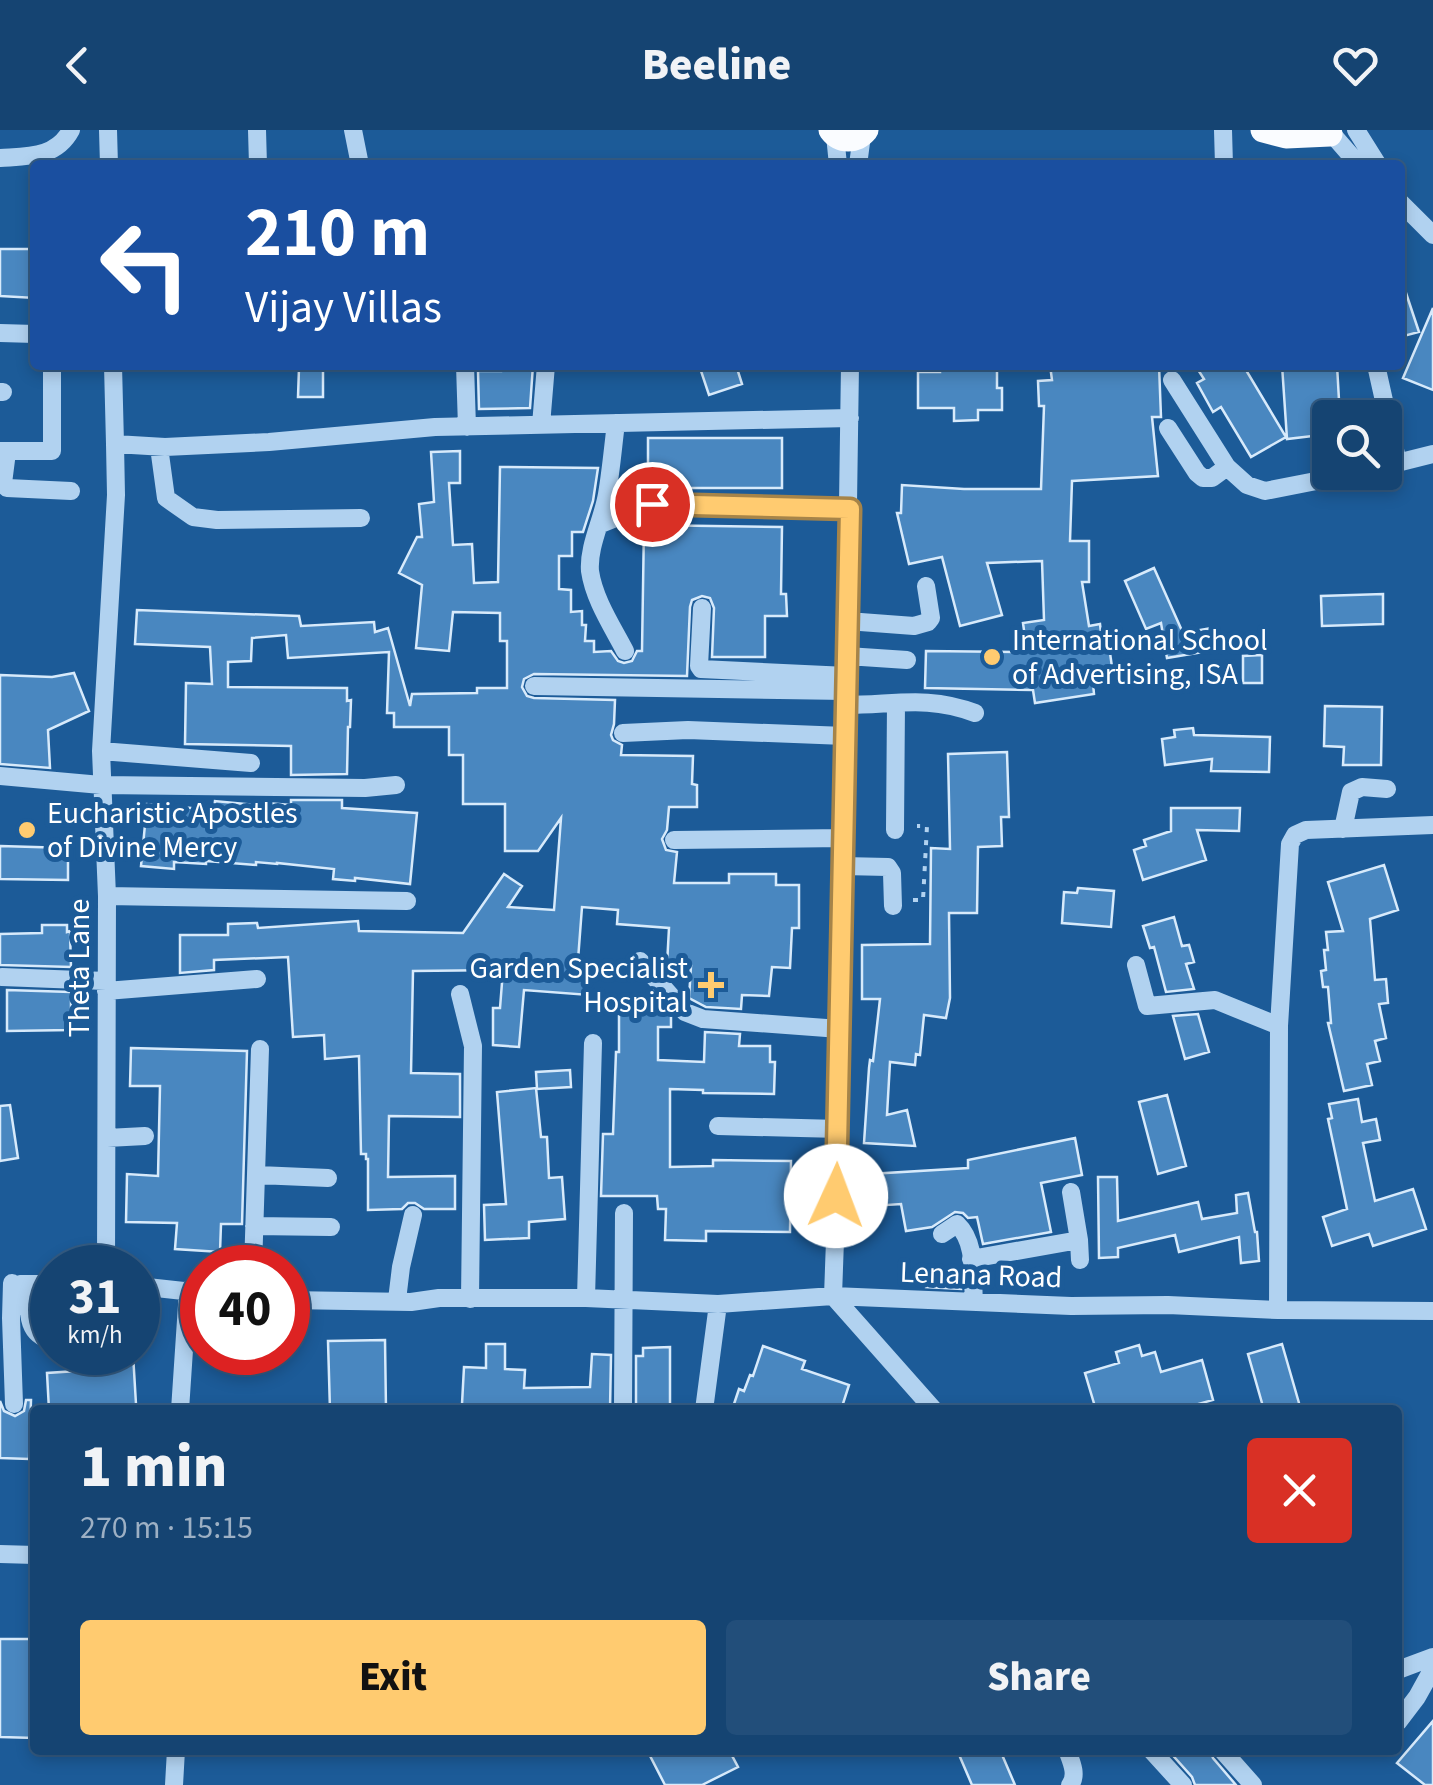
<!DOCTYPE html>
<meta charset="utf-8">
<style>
:root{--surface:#154472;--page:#224e7a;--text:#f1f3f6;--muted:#9db0c4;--line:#345c84;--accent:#ffcb70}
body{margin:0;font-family:"Source Sans 3",sans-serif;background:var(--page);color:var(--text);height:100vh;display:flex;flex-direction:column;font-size:38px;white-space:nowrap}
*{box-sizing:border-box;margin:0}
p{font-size:32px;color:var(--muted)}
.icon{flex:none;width:55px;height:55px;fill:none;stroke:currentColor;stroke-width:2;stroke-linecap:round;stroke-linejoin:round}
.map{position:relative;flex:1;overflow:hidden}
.sheet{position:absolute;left:30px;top:1275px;width:1372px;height:350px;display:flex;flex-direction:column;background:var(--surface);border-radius:10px;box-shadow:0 5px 15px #0003,0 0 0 2px var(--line)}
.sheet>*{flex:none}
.guide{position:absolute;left:30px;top:30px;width:1375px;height:210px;border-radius:10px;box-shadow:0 5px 15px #0003,0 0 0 2px var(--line);background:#1a4fa0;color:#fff;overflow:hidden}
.tools{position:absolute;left:1312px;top:270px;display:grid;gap:20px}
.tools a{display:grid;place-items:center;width:90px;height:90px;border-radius:10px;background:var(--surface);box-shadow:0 5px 15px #0003,0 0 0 2px var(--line);font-size:50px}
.speed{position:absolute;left:30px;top:1115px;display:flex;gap:20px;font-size:50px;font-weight:700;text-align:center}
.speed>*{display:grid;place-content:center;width:130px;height:130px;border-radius:50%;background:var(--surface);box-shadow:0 5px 15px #0003,0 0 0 2px var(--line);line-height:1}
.speed small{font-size:25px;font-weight:400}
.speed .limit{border:15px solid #d22;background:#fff;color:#111}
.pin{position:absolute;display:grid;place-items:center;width:85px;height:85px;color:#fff;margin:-42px;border:5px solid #fff;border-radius:50%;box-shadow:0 2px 10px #0007}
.me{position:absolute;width:110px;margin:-55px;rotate:2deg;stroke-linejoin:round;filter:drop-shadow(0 0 8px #0008)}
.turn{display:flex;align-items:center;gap:35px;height:210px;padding:0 50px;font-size:45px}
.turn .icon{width:130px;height:130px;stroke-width:2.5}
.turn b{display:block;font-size:70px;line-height:85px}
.round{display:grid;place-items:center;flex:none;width:105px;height:105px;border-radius:10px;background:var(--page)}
.head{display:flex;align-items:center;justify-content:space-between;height:170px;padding:0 50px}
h1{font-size:60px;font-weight:800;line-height:75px}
.button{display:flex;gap:20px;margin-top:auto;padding:20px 50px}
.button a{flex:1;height:115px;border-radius:10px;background:var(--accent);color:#111;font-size:40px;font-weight:800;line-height:115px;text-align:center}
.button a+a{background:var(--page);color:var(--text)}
header{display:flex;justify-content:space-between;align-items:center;height:130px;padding:0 50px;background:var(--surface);font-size:45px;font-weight:800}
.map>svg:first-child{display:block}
</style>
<header><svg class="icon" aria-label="back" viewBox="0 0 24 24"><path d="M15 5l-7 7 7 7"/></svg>Beeline<svg class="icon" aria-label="heart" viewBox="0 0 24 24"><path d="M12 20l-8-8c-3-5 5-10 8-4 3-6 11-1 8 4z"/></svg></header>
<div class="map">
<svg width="1433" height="1655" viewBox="0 0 1433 1655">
<rect width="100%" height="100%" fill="#1c5b98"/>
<!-- building -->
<path fill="#4987c0" stroke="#d7eafb" stroke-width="2.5" d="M 0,119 L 35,119 L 35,168 L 0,166 Z
M 1403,154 L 1419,202 L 1400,207 L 1400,155 Z
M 1433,178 L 1433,260 L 1403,248 Z
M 501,235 L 533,235 L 530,278 L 479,279 L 478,241 L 501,241 Z
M 699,235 L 736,235 L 742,254 L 709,265 Z
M 1050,235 L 1159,235 L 1161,287 L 1152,287 L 1158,346 L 1072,351 L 1070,411 L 1089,411 L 1089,452 L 1082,452 L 1089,496 L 1100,494 L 1101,503 L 1107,502 L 1113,544 L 1098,546 L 1099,552 L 1093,553 L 1094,564 L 1035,573 L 1033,560 L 925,558 L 926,521 L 1027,522 L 1023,493 L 1044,490 L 1042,431 L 987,433 L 1002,485 L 960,496 L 942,427 L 909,434 L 897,383 L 901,383 L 902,355 L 964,359 L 1041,359 L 1044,276 L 1039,276 L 1038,251 L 1052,250 Z
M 1195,235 L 1243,235 L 1286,307 L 1251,327 L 1221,277 L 1213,282 L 1197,253 L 1204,249 Z
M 1282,235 L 1337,235 L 1340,288 L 1330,288 L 1330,304 L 1287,309 Z
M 299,238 L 323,239 L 323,267 L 298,267 Z
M 940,239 L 997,239 L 997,258 L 1002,258 L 1002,280 L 978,280 L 978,290 L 954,291 L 954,278 L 918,278 L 918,242 L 940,242 Z
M 648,308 L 782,308 L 782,358 L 648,358 Z
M 460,321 L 460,353 L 449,353 L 453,415 L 472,414 L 474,453 L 498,452 L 500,337 L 598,338 L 593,371 L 583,402 L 572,402 L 572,426 L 559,426 L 559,459 L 571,460 L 571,482 L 582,481 L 582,495 L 586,495 L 585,511 L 594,511 L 594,522 L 611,521 L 618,531 L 624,533 L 632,531 L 637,521 L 642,521 L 644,395 L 782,397 L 781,464 L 786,464 L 787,486 L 765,486 L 765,527 L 712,527 L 714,478 L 710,468 L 702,466 L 692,470 L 690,477 L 687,546 L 534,544 L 524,549 L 522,557 L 527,566 L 534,568 L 615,570 L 614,594 L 611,605 L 613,610 L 622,615 L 621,625 L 693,626 L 692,654 L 697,655 L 697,677 L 669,677 L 667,700 L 662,709 L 666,720 L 677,722 L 674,753 L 729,753 L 729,744 L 776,744 L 776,755 L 799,755 L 799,798 L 792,798 L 790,838 L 772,837 L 769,866 L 742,865 L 741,879 L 706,877 L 689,868 L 691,836 L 667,835 L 669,798 L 617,794 L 618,780 L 582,777 L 578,830 L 592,831 L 589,865 L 524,860 L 519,917 L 493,915 L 493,878 L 500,878 L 503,840 L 413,841 L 411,943 L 460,944 L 460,987 L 389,986 L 388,1047 L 455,1046 L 455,1079 L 424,1079 L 415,1073 L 408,1073 L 402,1079 L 368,1080 L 368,1029 L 366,1029 L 366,1024 L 361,1024 L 359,926 L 325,929 L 324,905 L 293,907 L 288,827 L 214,830 L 214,840 L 180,843 L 180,805 L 228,805 L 228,794 L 257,793 L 258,798 L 358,791 L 359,801 L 463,803 L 504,744 L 522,756 L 508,777 L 554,780 L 561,688 L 538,721 L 505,721 L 505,674 L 463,674 L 463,625 L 449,625 L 449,597 L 394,597 L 394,583 L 387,583 L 389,522 L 288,528 L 286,505 L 252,508 L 251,531 L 228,532 L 228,557 L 347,558 L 347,571 L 351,570 L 350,597 L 348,597 L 347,644 L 291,645 L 291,616 L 185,614 L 186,553 L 212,554 L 210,517 L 135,514 L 137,480 L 299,486 L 301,496 L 374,492 L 375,502 L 388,498 L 410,576 L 412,564 L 477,563 L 477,558 L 507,558 L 507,511 L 500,511 L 500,483 L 453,482 L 449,521 L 416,518 L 422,455 L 399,443 L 417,407 L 422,407 L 419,374 L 434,372 L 431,322 Z
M 1154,438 L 1183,503 L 1212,498 L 1215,520 L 1167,528 L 1161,493 L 1146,499 L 1125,451 Z
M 1383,464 L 1383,494 L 1322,496 L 1321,466 Z
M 1262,525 L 1262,553 L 1243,553 L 1243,526 Z
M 74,543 L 89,581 L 48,600 L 50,638 L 0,634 L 0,545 L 52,547 Z
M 1325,576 L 1382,577 L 1381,635 L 1343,635 L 1344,617 L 1324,616 Z
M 1193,598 L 1194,605 L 1270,607 L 1269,642 L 1211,641 L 1212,629 L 1165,635 L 1162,609 L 1175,607 L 1174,600 Z
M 1007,622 L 1009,687 L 1001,687 L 1002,716 L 978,717 L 977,783 L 949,783 L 950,868 L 946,888 L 924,885 L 920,925 L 916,924 L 915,935 L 890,932 L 887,985 L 907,980 L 915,1016 L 864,1013 L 869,938 L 870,930 L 873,931 L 880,869 L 862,869 L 862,815 L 930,814 L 931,718 L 950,719 L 948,624 Z
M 291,670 L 342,670 L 342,678 L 417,683 L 410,754 L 355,748 L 355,751 L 333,749 L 334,739 L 277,733 L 277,734 L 256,732 L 256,735 L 206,731 L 206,734 L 174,732 L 174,739 L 141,736 L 147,674 L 214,680 L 215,671 L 266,676 L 267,673 L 291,675 Z
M 1171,678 L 1240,678 L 1239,701 L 1197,700 L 1206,730 L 1143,750 L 1134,720 L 1146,716 L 1144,710 L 1171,701 Z
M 0,716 L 68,718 L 68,750 L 0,749 Z
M 1384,735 L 1398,780 L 1370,789 L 1375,850 L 1386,849 L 1388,873 L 1379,874 L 1386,908 L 1375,911 L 1380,931 L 1367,934 L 1372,955 L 1344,961 L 1328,893 L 1331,893 L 1328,857 L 1323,857 L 1321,841 L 1326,840 L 1324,820 L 1328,820 L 1326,802 L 1343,801 L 1328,752 Z
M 1078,758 L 1114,761 L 1111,797 L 1062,793 L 1064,762 L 1077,763 Z
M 1174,787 L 1182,816 L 1189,815 L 1194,832 L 1186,834 L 1194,859 L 1166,862 L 1154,817 L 1150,818 L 1143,796 Z
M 42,795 L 67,795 L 67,802 L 70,801 L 71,837 L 0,835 L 0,804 L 42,803 Z
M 7,860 L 71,862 L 71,900 L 7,901 Z
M 636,874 L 661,874 L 671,885 L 671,897 L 658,897 L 658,930 L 704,932 L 705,902 L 740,904 L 739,916 L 770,916 L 770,932 L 775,932 L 774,964 L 703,963 L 703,960 L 670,959 L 670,1037 L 713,1036 L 713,1030 L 791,1031 L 790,1102 L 706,1101 L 706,1111 L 665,1110 L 666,1079 L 658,1079 L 657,1066 L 601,1066 L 603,1004 L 613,1004 L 616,922 L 619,922 L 619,879 L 636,879 Z
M 1198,884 L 1209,922 L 1185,929 L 1173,886 Z
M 131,918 L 247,921 L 242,1094 L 221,1094 L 220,1122 L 175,1119 L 177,1093 L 126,1092 L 127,1044 L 158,1046 L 160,956 L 130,956 Z
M 570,940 L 571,957 L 537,959 L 536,942 Z
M 536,958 L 541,1007 L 547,1007 L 549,1048 L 562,1047 L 565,1089 L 529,1092 L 529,1108 L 485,1110 L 484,1075 L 506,1074 L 497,962 Z
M 1167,965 L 1186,1036 L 1158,1044 L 1139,972 Z
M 1358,969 L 1362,992 L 1376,989 L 1380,1010 L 1363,1013 L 1375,1071 L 1413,1059 L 1426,1099 L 1373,1116 L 1369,1104 L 1332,1116 L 1323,1087 L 1347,1079 L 1328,989 L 1332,988 L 1329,974 Z
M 10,975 L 18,1028 L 0,1031 L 0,976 Z
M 1075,1008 L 1082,1045 L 1041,1053 L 1051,1102 L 983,1114 L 977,1087 L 968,1088 L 963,1083 L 955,1082 L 932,1097 L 906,1101 L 901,1074 L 872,1076 L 870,1044 L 968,1038 L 968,1030 Z
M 1098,1047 L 1117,1047 L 1118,1091 L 1198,1072 L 1202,1089 L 1237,1083 L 1236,1065 L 1248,1063 L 1255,1102 L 1257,1102 L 1259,1131 L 1241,1133 L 1239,1107 L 1179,1122 L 1175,1105 L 1118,1118 L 1118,1127 L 1099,1128 Z
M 926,1138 L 960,1139 L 961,1159 L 926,1157 Z
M 385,1210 L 386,1280 L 330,1280 L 328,1211 Z
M 486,1214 L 505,1214 L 505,1239 L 525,1240 L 524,1258 L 590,1257 L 592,1224 L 611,1225 L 610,1280 L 543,1280 L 543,1278 L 462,1274 L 464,1237 L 486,1238 Z
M 1282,1214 L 1301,1280 L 1264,1280 L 1248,1224 Z
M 1139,1215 L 1142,1226 L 1155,1222 L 1161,1242 L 1202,1230 L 1213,1270 L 1177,1280 L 1096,1280 L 1085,1243 L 1119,1233 L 1116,1222 Z
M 763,1216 L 805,1231 L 802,1239 L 849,1255 L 841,1280 L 732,1280 L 739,1259 L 744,1261 L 750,1245 L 753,1246 Z
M 670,1217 L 670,1280 L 636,1280 L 636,1226 L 643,1226 L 643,1218 Z
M 133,1224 L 136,1274 L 102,1276 L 102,1280 L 49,1280 L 47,1243 L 92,1240 L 91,1226 Z
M 26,1270 L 31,1270 L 29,1329 L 0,1328 L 0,1271 L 4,1281 L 15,1286 L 24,1281 Z
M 0,1509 L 35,1509 L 35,1608 L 0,1607 Z
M 1433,1591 L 1433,1655 L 1425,1655 L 1397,1633 Z
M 647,1620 L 729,1620 L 738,1637 L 702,1655 L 665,1655 Z
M 957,1620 L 1000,1620 L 1015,1655 L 972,1655 Z
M 1168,1620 L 1210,1620 L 1213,1628 L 1236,1655 L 1195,1655 L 1192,1647 Z"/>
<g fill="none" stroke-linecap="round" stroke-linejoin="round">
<!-- path -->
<path stroke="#b1d2f0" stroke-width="4" stroke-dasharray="5 8" stroke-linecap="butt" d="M 913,770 L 923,770 L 927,696 L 917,696"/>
<!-- minor -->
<path stroke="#b1d2f0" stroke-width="18" d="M 108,0 L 109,35
M 257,0 L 258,35
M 353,0 L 360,35
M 1223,0 L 1224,35
M 1356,0 L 1378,35
M 835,5 L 838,35
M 1333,5 L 1359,35
M 0,28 C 28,26 56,28 71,0
M 858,35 L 862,5
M 1400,72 L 1433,105
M 0,203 L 35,204
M 113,235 L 115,314
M 465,235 L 467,297
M 850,235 L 839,999 L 833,1166 L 934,1280
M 1376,235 L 1398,333
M 1172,250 L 1227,337 L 1247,355 L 1265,361 L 1362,342
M 0,262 L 3,262
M 616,293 C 613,317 611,341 607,364 C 603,389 588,416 590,441 C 594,469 612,496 625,521
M 541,295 L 546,235
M 1168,298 L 1197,343 L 1203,348 L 1212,348 L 1227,337
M 159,317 L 166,368 L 193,387 L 217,390 L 361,388
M 0,321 L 52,321 L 52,235
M 7,322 L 3,353 L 7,358 L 71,361
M 1385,336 L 1433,324
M 601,394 L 653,373 L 849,379
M 702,478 L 699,536 L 701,539 L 847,546
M 847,491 L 914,496 L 928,492 L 931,488 L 926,456
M 847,526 L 907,530
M 534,556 L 846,561
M 846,575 C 894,575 928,565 975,583
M 623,603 L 688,600 L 845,606
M 101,621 L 251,633
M 0,646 L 101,655 L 365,658 L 396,655
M 1343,699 L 1351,662 L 1362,657 L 1387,659
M 895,700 L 896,573
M 674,710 L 843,708
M 843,736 L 888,737 L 892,743 L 893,776
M 107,766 L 407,771
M 640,831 L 685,882 L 703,889 L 840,899
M 1136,835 L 1147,876 L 1215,870 L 1279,896
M 2,847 L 106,851
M 106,861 L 257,849
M 460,864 L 473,916 L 470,1169
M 718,996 L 839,999
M 107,1008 L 145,1006
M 258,1045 L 328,1048
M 1071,1062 L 1079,1110 L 1080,1130
M 254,1096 L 331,1097
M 942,1104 L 957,1094 C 977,1113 972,1146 974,1172
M 971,1129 L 1079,1110
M 106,1138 L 107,766 L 101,621 L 116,365 L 115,314 L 165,317 L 269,312 L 435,297 L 850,288
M 253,1138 L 260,919
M 12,1153 L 11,1188 L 14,1274
M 20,1154 L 52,1154
M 28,1154 C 29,1177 24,1205 52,1210
M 138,1156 L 202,1163
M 586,1168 L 593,913
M 288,1170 L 411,1172 L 439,1168 L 586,1168 L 718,1174 L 833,1166 L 1071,1176 L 1168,1175 L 1278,1180 L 1433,1181
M 397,1170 L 401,1137 L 413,1085
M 1278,1180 L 1279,896 L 1290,714 L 1295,705 L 1306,700 L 1433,695
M 180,1280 L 188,1160
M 623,1280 L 624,1083
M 704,1280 L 718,1174
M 0,1424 L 35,1425
M 1398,1540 L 1433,1527
M 1398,1592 L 1417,1567 L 1433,1538
M 1067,1620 C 1071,1631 1078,1645 1070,1655
M 1151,1620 L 1183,1655
M 1222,1620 L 1253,1655
M 174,1655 L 176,1620"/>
<!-- major -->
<path stroke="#fafcff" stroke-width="25" d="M 831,0 C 840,12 856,12 866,0
M 1263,0 L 1286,6 L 1330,4"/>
</g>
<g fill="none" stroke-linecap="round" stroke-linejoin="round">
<!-- route casing -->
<g stroke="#a68449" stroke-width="25">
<path id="route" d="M 652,374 L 850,379 L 836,1066"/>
</g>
<!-- route -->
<use href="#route" stroke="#ffcb70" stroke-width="18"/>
</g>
<!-- markers -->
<g fill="#ffcb70" stroke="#1c5b98" stroke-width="4">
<circle cx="992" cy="527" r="10"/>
<circle cx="27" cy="700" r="10"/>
<path d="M706 840h10v10h10v10h-10v10h-10v-10h-10v-10h10z"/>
</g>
<g text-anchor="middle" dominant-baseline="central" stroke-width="10" stroke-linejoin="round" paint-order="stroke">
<!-- poi labels -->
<g font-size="30" fill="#fff" stroke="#1c5b98" text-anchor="start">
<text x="1012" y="510">International School<tspan x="1012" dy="34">of Advertising, ISA</tspan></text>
<text x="47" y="683">Eucharistic Apostles<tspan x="47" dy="34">of Divine Mercy</tspan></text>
<text x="688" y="838" text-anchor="end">Garden Specialist<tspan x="688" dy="34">Hospital</tspan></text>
</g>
<!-- street labels -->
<g font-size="30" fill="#fff" stroke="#1c5b98">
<text transform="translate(79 838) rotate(-90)">Theta Lane</text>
<text transform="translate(981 1145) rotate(2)">Lenana Road</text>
</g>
</g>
</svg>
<div class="tools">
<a><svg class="icon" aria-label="search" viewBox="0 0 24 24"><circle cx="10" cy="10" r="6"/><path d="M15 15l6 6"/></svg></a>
</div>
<div class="speed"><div>31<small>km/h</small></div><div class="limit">40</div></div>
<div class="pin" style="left:652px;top:374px;background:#d93025"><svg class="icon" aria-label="arrive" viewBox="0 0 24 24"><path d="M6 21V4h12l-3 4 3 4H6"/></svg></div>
<svg class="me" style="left:836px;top:1066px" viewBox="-20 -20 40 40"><circle r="19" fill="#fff"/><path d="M0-13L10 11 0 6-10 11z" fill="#ffcb70"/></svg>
<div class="guide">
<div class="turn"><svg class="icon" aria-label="left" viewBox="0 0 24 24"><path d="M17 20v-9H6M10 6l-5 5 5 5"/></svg><div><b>210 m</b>Vijay Villas</div></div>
</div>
<section class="sheet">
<div class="head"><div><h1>1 min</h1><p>270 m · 15:15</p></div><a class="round" style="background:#d93025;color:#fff"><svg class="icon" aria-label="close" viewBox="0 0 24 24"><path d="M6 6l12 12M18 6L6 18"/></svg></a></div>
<div class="button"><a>Exit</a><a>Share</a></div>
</section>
</div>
